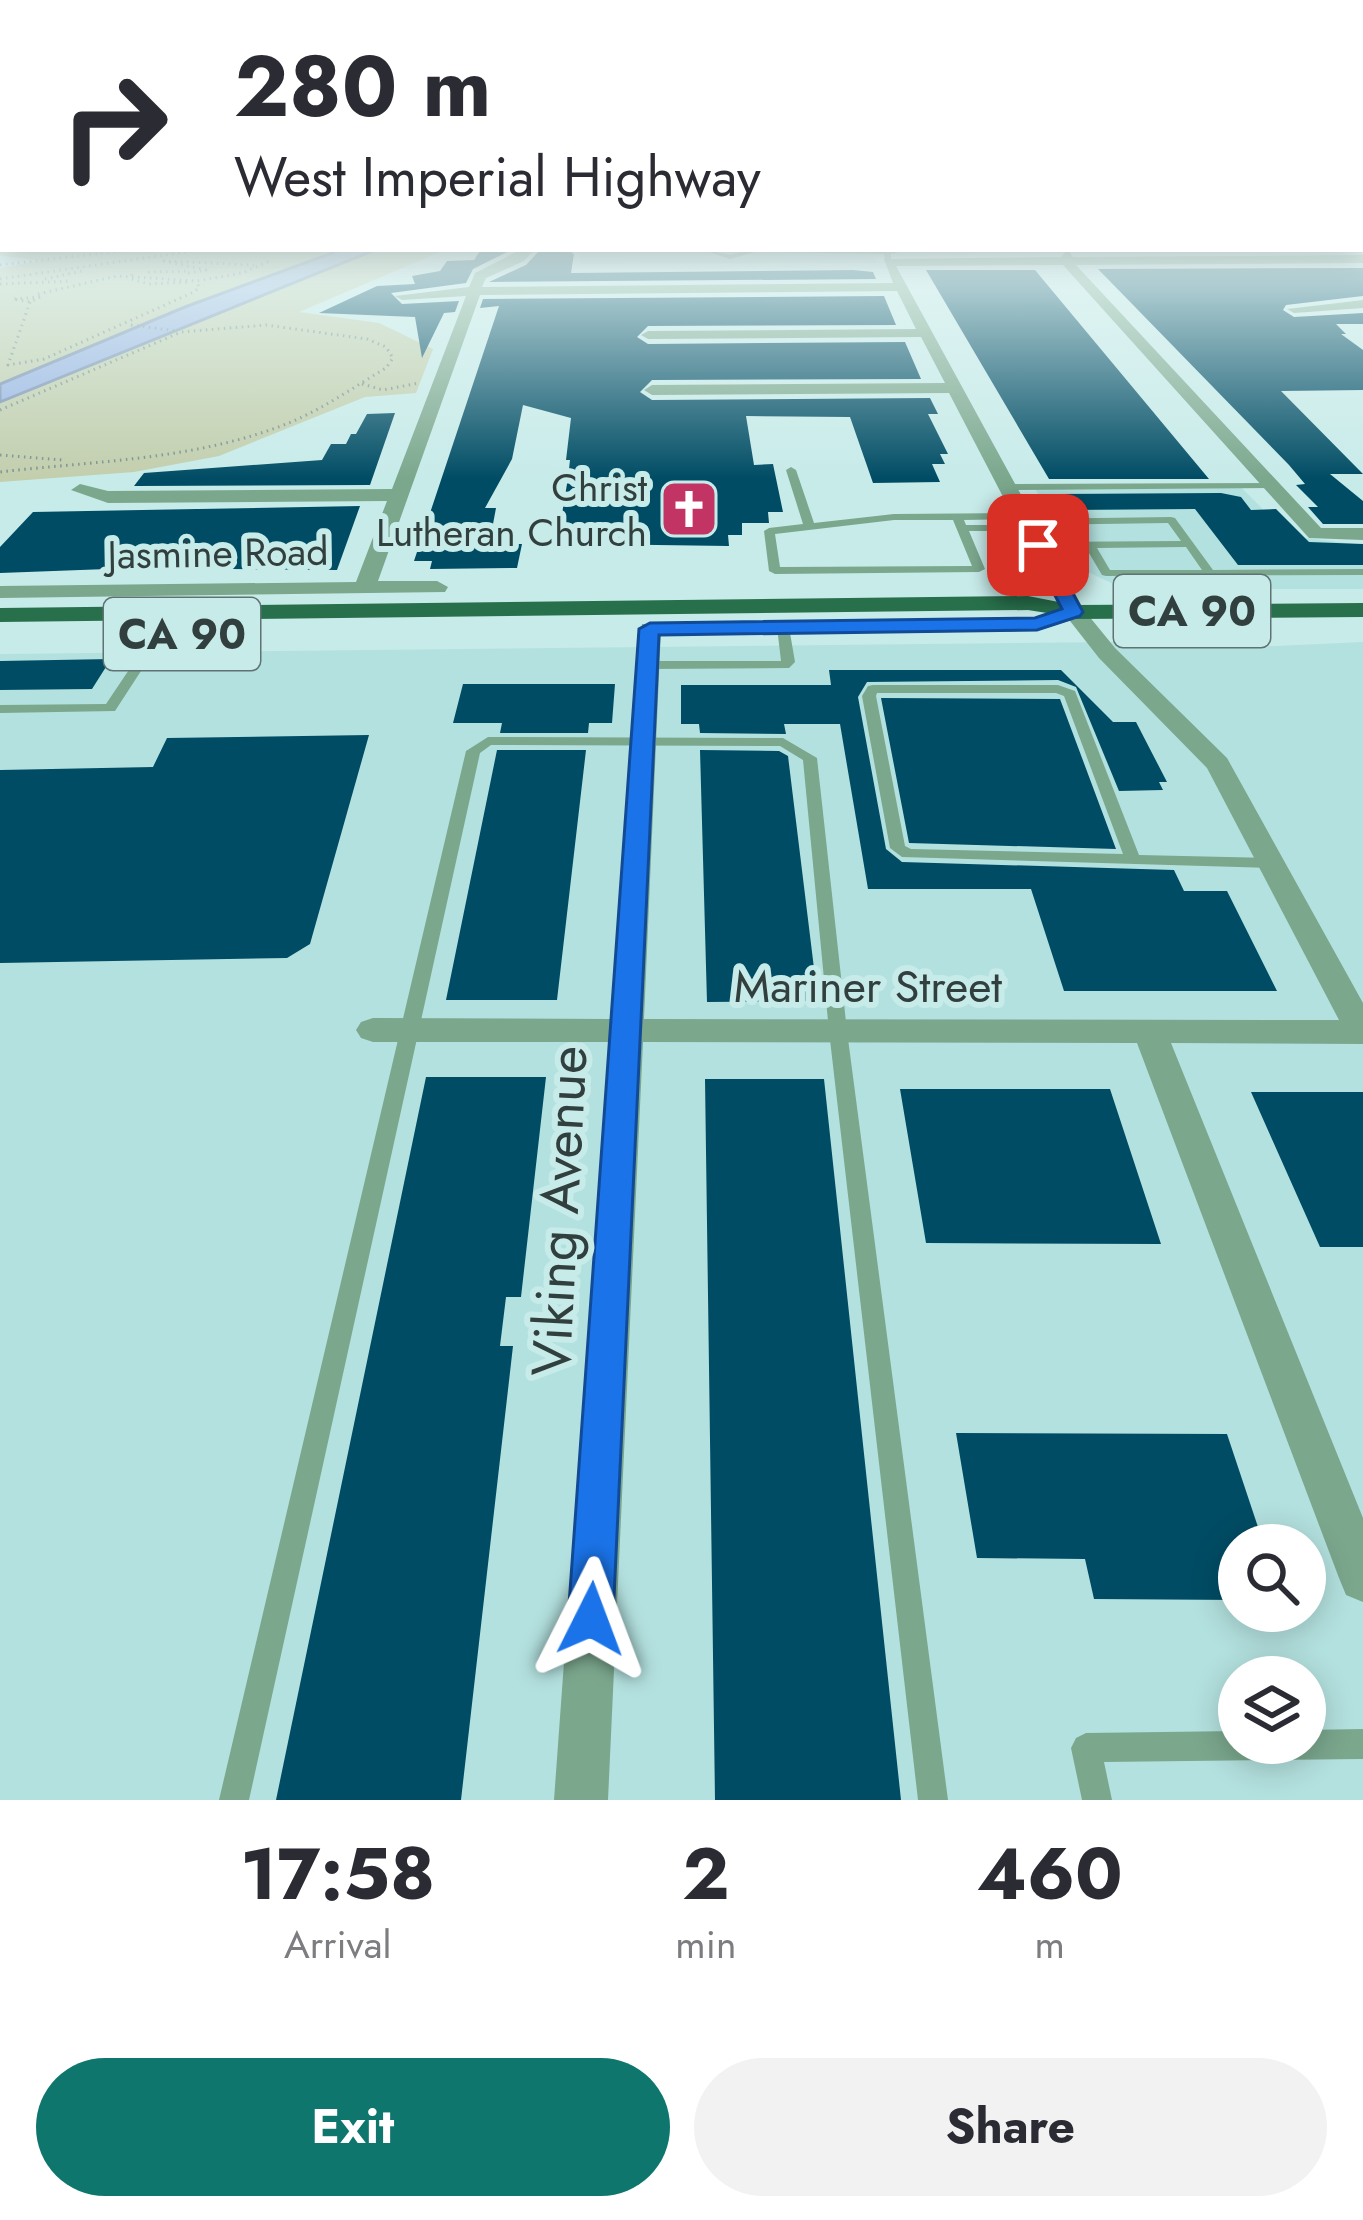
<!DOCTYPE html>
<style>
:root{--surface:#fff;--page:#f2f2f3;--text:#2b2b33;--muted:#7c7c81;--accent:#0f766e}
body{margin:0;font-family:Jost,sans-serif;background:var(--page);color:var(--text);height:100vh;display:flex;flex-direction:column;font-size:45px;white-space:nowrap}
*{box-sizing:border-box;margin:0}
p{font-size:39px;color:var(--muted)}
.icon{flex:none;width:66px;height:66px;fill:none;stroke:currentColor;stroke-width:2;stroke-linecap:round;stroke-linejoin:round}
.map{position:relative;height:1800px;overflow:hidden}
.details{display:flex;flex-direction:column;background:var(--surface);flex:1}
.details>*{flex:none}
.guide{position:absolute;left:0px;top:0px;width:1365px;height:252px;box-shadow:0 6px 30px #0003;background:#fff;color:var(--text);overflow:hidden}
.tools{position:absolute;left:1218px;top:1524px;display:grid;gap:24px}
.tools a{display:grid;place-items:center;width:108px;height:108px;border-radius:50%;background:var(--surface);box-shadow:0 6px 30px #0003;font-size:60px}
.pin{position:absolute;display:grid;place-items:center;width:102px;height:102px;color:#fff;margin:-51px;border-radius:24px;box-shadow:0 6px 18px #0006}
.me{position:absolute;width:132px;margin:-66px;rotate:3deg;stroke-linejoin:round;filter:drop-shadow(0 0 9px #0008)}
.turn{display:flex;align-items:center;gap:42px;height:252px;padding:0 36px;font-size:54px}
.turn .icon{width:156px;height:156px;stroke-width:2.5}
.turn b{display:block;font-size:84px;line-height:102px}
.eta{display:flex;justify-content:space-evenly;align-items:center;height:204px;text-align:center}
.eta b{font-size:72px;font-weight:700;line-height:84px}
.button{display:flex;gap:24px;margin-top:auto;padding:24px 36px}
.button a{flex:1;height:138px;border-radius:72px;background:var(--accent);color:#fff;font-size:48px;font-weight:700;line-height:138px;text-align:center}
.button a+a{background:var(--page);color:var(--text)}
.map>svg:first-child{display:block}
.built{fill:#b3e1df;fill-rule:evenodd}
.green{fill:#c2ceac}
.water{fill:#98b3e3;stroke:#7990b2;stroke-width:3}
.building{fill:#004c64}
.lines{fill:none;stroke-linecap:round;stroke-linejoin:round}
.path{stroke:#799290;stroke-width:3;stroke-dasharray:1.5 4.5;stroke-linecap:butt}
.service{fill:#7ba78d;fill-rule:evenodd}
.minor{fill:#7ba78d;fill-rule:evenodd}
.primary{fill:#28704c;fill-rule:evenodd}
.route{fill:#1a73e8;stroke:#114b97;stroke-width:3}
.labels{text-anchor:middle;dominant-baseline:central;stroke-width:12;stroke-linejoin:round;paint-order:stroke}
.far-poi-label{font-size:39px;fill:#31403f;stroke:#c7ebe9;text-anchor:end}
.far-street-label{font-size:39px;fill:#31403f;stroke:#c7ebe9}
.shield{fill:#c7ebe9;stroke:#5e7372;stroke-width:3}
.shield-label{font-size:42px;font-weight:bold;fill:#31403f}
.street-label{font-size:45px;fill:#31403f;stroke:#c7ebe9}
.near-street-label{font-size:54px;fill:#31403f;stroke:#c7ebe9}
</style>
<div class="map">
<svg width="1363" height="1800" viewBox="0 0 1363 1800">
<rect width="100%" height="100%" fill="#c7ebe9"/>
<path class="built" d="M581,249H977L965,255L873,257L877,263L580,264Z
M1237,483L1289,536L1363,545V589H1124L1088,572L1032,484Z
M1208,641L1252,647L1363,642V1800H0V654ZM1239,1545H1305V1611H1239ZM1239,1677H1305V1743H1239Z"/>
<path class="green" d="M0,227L3,249H447L299,312L379,323L433,349L416,393L365,397L219,456L134,472L0,482V268L40,261L0,255Z"/>
<path class="water" d="M343,249H377L0,402V384L185,307Z"/>
<path class="building" d="M1078,249H1363V250L1082,252Z
M568,250L574,254L571,273L853,270L873,272L876,279L489,282L526,265L539,251Z
M480,251H509L473,269L466,283L391,293L402,304L459,301L455,312L444,313L422,358L415,317L319,313L377,286L415,284L412,276L440,271L447,261L474,260Z
M1363,268V296L1286,305L1283,310L1294,317L1363,313V324H1336L1346,334H1341L1363,350V390L1281,391L1363,474H1330L1363,501V524H1323L1308,507H1318L1296,485L1305,484L1289,465L1098,269Z
M926,270H1035L1209,479H1049Z
M884,296L896,325L648,326L637,337L648,344L905,342L921,379L652,380L640,392L652,400L930,398L938,414H928L948,454H940L945,464H932L940,482L873,483L850,417L746,416L754,465L773,464L783,512H768L769,523H742V535H728L729,546L585,544L586,538H558L568,478L570,460H566L571,418L523,405L512,459L485,508H496L493,524H500L495,544H522L517,568L430,569L432,561H414L499,306L480,308L483,299Z
M395,413L370,485L134,486L144,473L322,460L331,444H346L351,434H356L367,414Z
M1221,493L1241,497L1251,510L1276,509L1309,542L1363,544V565H1238L1195,509L1067,510L1058,494Z
M360,506L337,570L134,568L0,573V547L33,512Z
M111,659L92,689L0,690V661Z
M829,670H1061L1113,722H1136L1167,782H1159L1163,790L1119,791L1076,687L1058,680L867,682L858,697L886,849L902,862L1174,870L1184,891H1227L1277,991H1064L1031,889H868L840,724H784L786,734L700,733L699,724H681V685H831Z
M463,684H615L612,723H589L588,733H500L502,723H453Z
M881,698L1060,699L1116,849L909,843Z
M369,735L310,944L287,958L0,963V770L153,767L167,738Z
M497,750H586L557,1000H446Z
M700,750L779,751L788,756L818,1001L707,1002Z
M426,1077H546L521,1297H506L500,1346H513L461,1800H276Z
M705,1079H824L901,1800H715Z
M900,1089H1110L1161,1244L926,1243Z
M1251,1092H1363V1247H1320Z
M956,1433L1227,1434L1264,1545H1239V1600L1094,1599L1085,1559L977,1558Z"/>
<g class="lines">
<path class="path" d="M0,265L139,249
M148,272L188,271
M188,273L206,270L164,261L254,265
M132,274L131,279L149,284L190,282
M0,279L206,249
M45,279L82,271
M0,284L72,281
M38,294L117,276L197,281
M40,297L30,302L13,299Z
M30,302L8,365L44,359L194,292L199,288L197,281L242,273L270,261
M131,325L177,331
M362,384L383,390L419,383
M0,410L181,332L266,325L367,339L386,347L393,358L386,368C352,388 319,412 281,426C191,460 94,461 0,472
M0,455L62,460"/>
<path class="service" d="M701,249L730,255L752,249H912L891,254V262L888,264L885,262L884,254L755,252L730,259Z
M791,467L796,470L814,523L894,514L1022,513L1027,516L1022,519L964,520L966,525H1023L1020,522L1025,519L1171,517L1175,518L1213,570L1363,569V575L1106,576L1102,575L1086,548H1038L1032,545L1038,542L1181,541L1168,523L1031,525L1034,528L1029,531H969L985,569L979,572L775,574L769,571L764,531L769,528L803,524L786,470ZM894,520H953L972,566L780,567L775,534ZM1186,547L1202,570H1110L1097,548Z
M1272,483L1276,484V488L1007,490L1002,487L1007,484Z
M783,623L789,627L795,662L789,668L647,669L641,665L647,661H781L777,627Z
M159,630L165,634L115,711L0,713V705L106,704L155,631Z
M873,685H1058L1075,691L1139,855L1273,858L1281,863L1273,868L902,857L890,848L862,696L868,686ZM877,693H1056L1064,696L1123,854L911,849L905,846L876,696Z
M488,737L783,738L817,758L847,1031L948,1800H918L829,1031L803,760L780,746L491,745L480,753L249,1800H219L466,751Z
M1363,1729V1759L1104,1762L1112,1800H1082L1071,1748L1076,1738L1086,1733L1239,1731V1743H1305V1730Z"/>
<path class="minor" d="M522,249H535L524,261L486,278L482,287L893,283L884,259L1061,257L1068,249L1073,257L1363,255V263L1076,265L1321,528H1363V540L1309,538L1063,265L896,266L1084,610L1115,648L1227,758L1363,1003V1044L1171,1043L1363,1518V1602L1346,1595L1339,1578L1137,1043L643,1042L608,1800H554L609,1042H373L361,1038L356,1030L361,1022L373,1018L610,1019L642,624H658L661,629L644,1019L1339,1020L1207,768L1099,658L1063,612L949,393L652,395L644,390L652,385L945,383L921,337L648,339L641,335L648,331L916,329L897,291L480,295L378,581H437L448,587L445,592L0,598V586L356,582L387,501L108,503L71,490L80,484L108,491L392,489L466,296L402,300L395,296L469,287L475,273Z
M1363,300V308L1294,313L1287,309Z"/>
<path class="primary" d="M1028,596L1074,605L1363,603V617L1074,619L1037,631L702,635L694,633V623L1035,617L1047,613L1028,610L0,622V608Z"/>
</g>
<linearGradient id="sky" x2="0" y2="1"><stop stop-color="#88b4e6"/><stop offset="0.47" stop-color="#e6f6f5"/><stop offset="1" stop-color="#e6f6f5" stop-opacity="0"/></linearGradient>
<rect width="1363" height="479" fill="url(#sky)"/>
<path class="route" d="M1031,541L1047,545L1083,612L1080,616L1037,630L659,635L613,1619L607,1635L591,1641L575,1635L568,1619L639,629L650,623L1035,618L1062,609L1029,545Z"/>
<defs>
<symbol id="church-square" viewBox="-11 -11 22 22"><rect x="-9" y="-9" width="18" height="18" rx="4" fill="#c13463" stroke="#c7ebe9"/><path d="M-1.2-6h2.4v3.5h3.3v2.4h-3.3V6h-2.4V-.1h-3.3v-2.4h3.3Z" fill="#fff"/></symbol>
</defs>
<g fill-rule="evenodd">
<use href="#church-square" x="656" y="476" width="66" height="66"/>
</g>
<g class="labels">
<g class="far-poi-label">
<text x="647" y="487">Christ<tspan x="647" dy="45">Lutheran Church</tspan></text>
</g>
<g class="far-street-label">
<text transform="translate(218 553) rotate(-1)">Jasmine Road</text>
</g>
<g class="shield">
<rect x="1114" y="575" width="156" height="72" rx="9"/>
<rect x="104" y="598" width="156" height="72" rx="9"/>
</g>
<g class="shield-label">
<text x="1192" y="611">CA 90</text>
<text x="182" y="634">CA 90</text>
</g>
<g class="street-label">
<text x="868" y="986">Mariner Street</text>
</g>
<g class="near-street-label">
<text transform="translate(559 1211) rotate(-87)">Viking Avenue</text>
</g>
</g>
</svg>
<div class="tools">
<a><svg class="icon" aria-label="search" viewBox="0 0 24 24"><circle cx="10" cy="10" r="6"/><path d="M15 15l6 6"/></svg></a>
<a><svg class="icon" aria-label="layers" viewBox="0 0 24 24"><path d="M12 4l9 5-9 5-9-5zM3 14l9 5 9-5"/></svg></a>
</div>
<div class="pin" style="left:1038px;top:545px;background:#d93025"><svg class="icon" aria-label="arrive" viewBox="0 0 24 24"><path d="M6 21V4h12l-3 4 3 4H6"/></svg></div>
<svg class="me" style="left:591px;top:1619px" viewBox="-20 -20 40 40"><path d="M0-17L14 15 0 8-14 15z" fill="#1a73e8" stroke="#fff" stroke-width="4"/></svg>
<div class="guide">
<div class="turn"><svg class="icon" aria-label="right" viewBox="0 0 24 24"><path d="M7 20v-9h11M14 6l5 5-5 5"/></svg><div><b>280 m</b>West Imperial Highway</div></div>
</div>
</div>
<section class="details">
<div class="eta">
<div><b>17:58</b><p>Arrival</p></div>
<div><b>2</b><p>min</p></div>
<div><b>460</b><p>m</p></div>
</div>
<div class="button"><a>Exit</a><a>Share</a></div>
</section>
